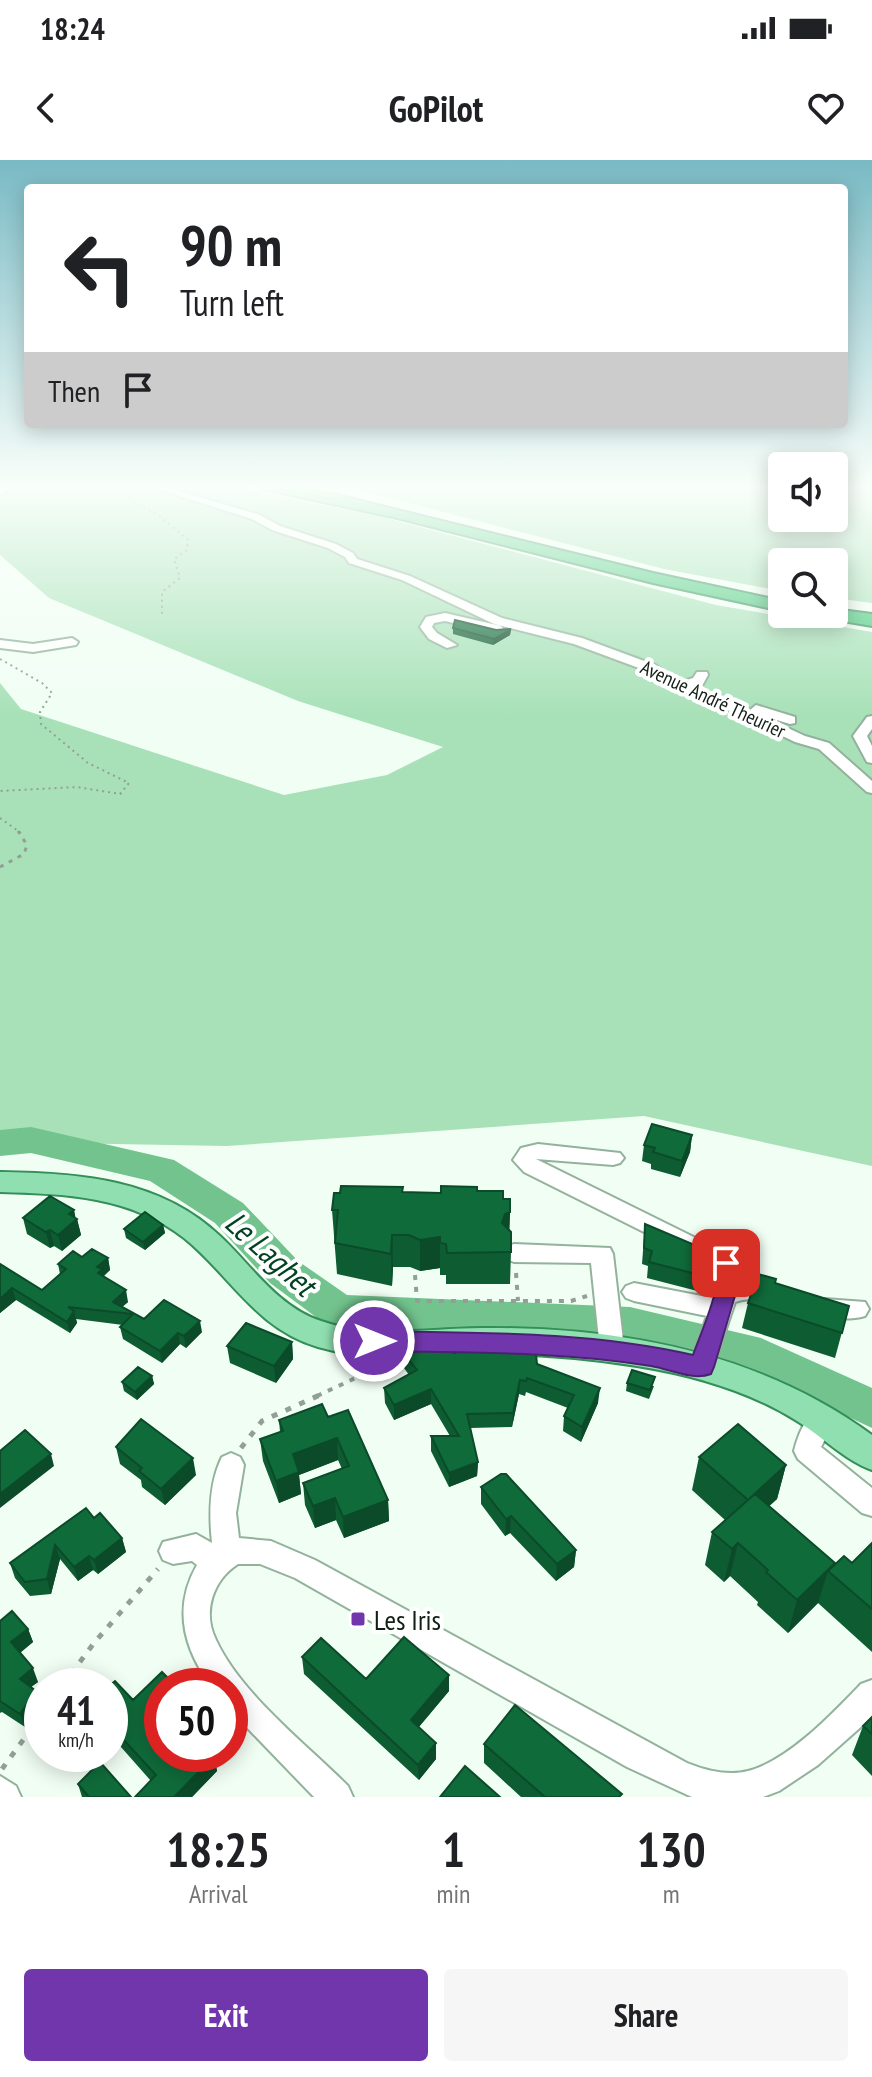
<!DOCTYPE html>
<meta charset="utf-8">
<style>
:root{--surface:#fff;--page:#f6f6f6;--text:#202124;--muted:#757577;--accent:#7236ac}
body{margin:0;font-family:"PT Sans Narrow",sans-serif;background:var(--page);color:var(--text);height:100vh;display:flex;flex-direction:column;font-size:30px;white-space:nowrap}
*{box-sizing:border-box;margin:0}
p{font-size:26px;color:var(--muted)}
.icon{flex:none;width:44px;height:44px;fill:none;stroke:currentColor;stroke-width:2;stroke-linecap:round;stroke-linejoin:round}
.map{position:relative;height:1637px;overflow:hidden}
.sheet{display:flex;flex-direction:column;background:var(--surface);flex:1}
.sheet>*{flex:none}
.top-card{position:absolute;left:24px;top:24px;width:824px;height:244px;border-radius:8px;box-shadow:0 4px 20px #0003;background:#fff;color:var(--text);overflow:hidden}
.tools{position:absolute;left:768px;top:292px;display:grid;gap:16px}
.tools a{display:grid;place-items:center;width:80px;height:80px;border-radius:8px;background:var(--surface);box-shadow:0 4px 20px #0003;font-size:40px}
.speed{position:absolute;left:24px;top:1508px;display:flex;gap:16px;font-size:40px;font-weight:700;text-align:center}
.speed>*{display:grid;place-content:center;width:104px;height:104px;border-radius:50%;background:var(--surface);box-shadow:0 4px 20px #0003;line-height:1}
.speed small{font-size:20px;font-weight:400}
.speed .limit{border:12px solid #d22;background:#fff;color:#111}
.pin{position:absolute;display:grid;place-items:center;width:68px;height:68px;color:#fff;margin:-34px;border-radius:16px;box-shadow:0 4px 12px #0006}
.me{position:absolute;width:88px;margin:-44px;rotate:90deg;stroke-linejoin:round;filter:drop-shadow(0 0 6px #0008)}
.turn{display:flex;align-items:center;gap:28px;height:168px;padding:0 24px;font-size:36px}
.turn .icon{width:104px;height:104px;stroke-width:2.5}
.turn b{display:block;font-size:56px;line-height:68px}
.then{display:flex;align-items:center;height:76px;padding:0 24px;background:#0003;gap:16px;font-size:30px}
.eta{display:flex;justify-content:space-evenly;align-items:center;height:136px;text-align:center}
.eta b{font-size:48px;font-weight:700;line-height:56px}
.button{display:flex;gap:16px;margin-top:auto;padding:16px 24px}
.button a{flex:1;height:92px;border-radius:8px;background:var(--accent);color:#fff;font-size:32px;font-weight:700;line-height:92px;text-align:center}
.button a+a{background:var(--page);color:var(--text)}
.status{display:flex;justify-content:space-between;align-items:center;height:56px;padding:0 40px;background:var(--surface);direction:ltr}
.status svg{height:22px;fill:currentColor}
header{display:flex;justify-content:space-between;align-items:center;height:104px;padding:0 24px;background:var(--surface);font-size:36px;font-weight:700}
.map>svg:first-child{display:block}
.green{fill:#a8e1b8}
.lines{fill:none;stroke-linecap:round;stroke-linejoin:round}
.river{fill:#72c38d;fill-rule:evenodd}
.minor-casing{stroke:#92b29b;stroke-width:4}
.major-casing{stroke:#338e58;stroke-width:4}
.highway-casing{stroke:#338e58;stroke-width:4}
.path-far3{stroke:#929f95;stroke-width:2;stroke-dasharray:2 4;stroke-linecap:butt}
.path-far2{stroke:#929f95;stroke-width:3;stroke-dasharray:4 6;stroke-linecap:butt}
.path-far1{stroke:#929f95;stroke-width:4;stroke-dasharray:5 7;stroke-linecap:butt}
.path{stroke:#929f95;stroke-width:5;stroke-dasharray:6 9;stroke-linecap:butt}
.minor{fill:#fff;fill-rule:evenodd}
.major{fill:#8fdfb0;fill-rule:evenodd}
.highway{fill:#45c97b;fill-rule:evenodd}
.wall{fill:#0e5c32}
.shaded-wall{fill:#0b4b29}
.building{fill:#106b3a;stroke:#0b4b29;stroke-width:2}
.route{fill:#7236ac;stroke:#4a2370;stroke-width:2}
.poi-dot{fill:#7236ac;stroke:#fff;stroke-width:3}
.labels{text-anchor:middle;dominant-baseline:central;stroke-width:8;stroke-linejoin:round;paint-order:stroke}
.far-street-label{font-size:20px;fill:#121f16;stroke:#fff}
.near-poi-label{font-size:28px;fill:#121f16;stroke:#fff;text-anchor:start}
.near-water-label{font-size:32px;font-style:italic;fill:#004321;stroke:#fff}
</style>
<div class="status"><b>18:24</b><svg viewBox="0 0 49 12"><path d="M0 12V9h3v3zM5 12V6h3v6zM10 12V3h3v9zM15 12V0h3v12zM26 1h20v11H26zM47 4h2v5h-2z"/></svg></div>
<header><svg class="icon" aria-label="back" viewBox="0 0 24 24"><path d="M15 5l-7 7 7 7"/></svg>GoPilot<svg class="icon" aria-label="heart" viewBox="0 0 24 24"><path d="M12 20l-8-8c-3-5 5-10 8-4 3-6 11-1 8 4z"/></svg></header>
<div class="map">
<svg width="872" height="1637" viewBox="0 0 872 1637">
<rect width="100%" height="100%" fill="#f1fef4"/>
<path class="green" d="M0,326H227L378,356L716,445L872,472V1006L644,956L227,986L0,982V523L21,549L284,635L387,615L443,587L298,541L49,438L0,395Z
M343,326H782V358H834V326H872V443L834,438V402H782V431L664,409Z"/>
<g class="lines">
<path class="river" d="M31,967L174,1000L243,1043L298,1101L347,1135L630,1147L761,1178L872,1228V1268L751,1211L630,1181L339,1168L324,1163L270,1123L215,1063L150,1021L31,993L0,996V970Z"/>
<defs>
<path id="minor" d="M0,326H5V332L0,335Z
M148,326H162L260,355L280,366L336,384L353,393L357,399L410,416L502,458L582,478L655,505L681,522L693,518L697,512H707L708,515L703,524L689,527L750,550L756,545L795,557V563L790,564L760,555L805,576L829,583L872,621V633L867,632L819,589L795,582L722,547L680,533L647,511L574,484L494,464L402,420L349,403L345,397L328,388L272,370L252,359Z
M445,453L501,466L503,469L497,473L445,461L434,463L432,467L437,473L457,485L447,488L429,479L420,467L426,457Z
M72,478L78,482L76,485L33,492L0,488V480L33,484Z
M872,556V569L867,576L872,586V603L867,602L853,576L867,557Z
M538,984L620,993L624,998L620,1003L613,1005L536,999L734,1097L739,1112V1122L752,1118L782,1129L786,1136L782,1143C764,1149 760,1133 735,1142L711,1214L702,1217L693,1214L690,1207L707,1156L634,1141L626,1138L622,1132L626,1126L634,1123L712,1138L716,1108L524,1012L513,1000L521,988Z
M514,1084L610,1088L613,1094L624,1189L621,1196L612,1199L603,1196L600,1189L591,1103L514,1102L506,1099L503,1093L506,1087Z
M825,1139L865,1142L869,1149L865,1156C851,1160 831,1159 817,1155L813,1148L817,1141Z
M823,1247L832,1250L836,1258L821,1287L872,1328V1356L862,1353L798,1299L794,1291C798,1275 806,1253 823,1247Z
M231,1293L240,1297L244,1305L236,1353L239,1378L271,1381L315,1400L687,1603C707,1611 728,1616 748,1611C788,1601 833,1553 861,1524L872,1520V1557L818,1605L779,1631L763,1637H692L627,1607L295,1418L260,1404H238C213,1420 202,1452 216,1480C241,1534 306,1584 348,1626L353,1637H314L230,1550V1526H211C183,1488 173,1447 197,1405L192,1401L173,1404L163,1400L159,1391L163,1382L196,1374L212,1383C209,1354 209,1323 222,1297Z
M0,1616L16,1626L21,1637H0Z"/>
<path id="major" d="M0,1012C79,1013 160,1019 220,1076C252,1106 278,1147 321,1161C371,1179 431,1168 483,1168C621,1167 759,1192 872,1275V1310C844,1300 822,1276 797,1261C749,1231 693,1215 637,1206C588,1198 537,1194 487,1194C430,1194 373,1203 318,1187C256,1169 231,1116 184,1078C130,1036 66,1034 0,1032Z"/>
<path id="highway" d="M261,326H289L333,334L653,413L782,441V451L653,423L397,358L263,329Z
M834,449L872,454V466L831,459L822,454H834Z"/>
</defs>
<use href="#minor" class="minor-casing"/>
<use href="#major" class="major-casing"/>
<use href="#highway" class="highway-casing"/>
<path class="path-far3" d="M107,326L161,357L188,380L187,390L174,399L180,418L162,432V455
M834,329L872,337
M0,499L42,523L52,533L40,552L41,564L88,603L129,623L120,634L77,627L0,631
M0,658L21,673"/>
<path class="path-far2" d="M0,707L24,694L27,685L18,671"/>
<path class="path-far1" d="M516,1113L518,1141
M415,1115L417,1141H571L587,1136
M317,1236L362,1215L370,1206"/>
<path class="path" d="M241,1288L262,1261L322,1234
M62,1526L94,1483L158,1409
M2,1609L42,1554"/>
<use href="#minor" class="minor"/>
<use href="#major" class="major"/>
<use href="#highway" class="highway"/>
</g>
<path class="wall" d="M453,468L496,470L511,469L510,475L493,485L453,474Z
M692,975L690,992L680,1017L651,1009V1004L642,1001L644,985Z
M477,1031L503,1039L510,1052L509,1071L511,1092L510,1124H446V1115H440V1108L420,1111L410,1107H393L392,1126L337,1114L332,1050L403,1032L441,1033Z
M74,1050L75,1058L77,1059L81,1075L62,1091L54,1086L50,1088L27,1074L23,1058Z
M645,1064L712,1118L709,1134L647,1118L648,1106L642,1104Z
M163,1065L165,1073L145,1090L126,1078L124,1069Z
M82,1097L108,1098L110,1110L104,1116L128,1142L122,1147L144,1159L202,1172L186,1188L180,1184L162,1203L123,1179L120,1167L123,1165L76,1159L77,1163L70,1173L16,1140L0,1153V1104L42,1130L60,1114L58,1104Z
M775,1123L849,1146L835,1198L742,1168L748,1143Z
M292,1182L293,1199L276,1223L230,1203L227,1186Z
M403,1193H454L537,1204L598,1243L581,1282L563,1271L564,1256L568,1248L526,1232L525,1236L519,1234L512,1267L470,1268L478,1302L477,1316L449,1327L431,1291V1276H450L431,1244L394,1260L385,1243L384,1228L409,1215L404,1208Z
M152,1216L154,1224L137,1240L124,1231L122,1222Z
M627,1223L654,1226L649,1239L626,1231Z
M328,1257L388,1340L389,1361L344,1378L336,1360L315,1368L305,1345L303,1323L342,1309L338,1300L299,1315L301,1334L279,1343L263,1301L260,1279L280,1272L279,1260Z
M116,1287L196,1315L165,1345L142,1327L141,1320L120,1304Z
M699,1297L786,1305L777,1339L769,1346L835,1403H852L872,1383V1492L818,1443L788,1473L757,1445L758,1442L730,1416L724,1422L705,1405L712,1372L725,1360L692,1330Z
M481,1327L576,1390L574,1407L556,1421L510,1373L505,1376L481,1344Z
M94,1358L122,1378L126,1392L98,1414L93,1410L78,1421L60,1399L51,1434L30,1436L15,1418L10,1403Z
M0,1461L28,1469L33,1482L20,1493L38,1522L31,1527L41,1544L25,1567L2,1552L0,1553Z
M302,1497L366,1519L449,1515V1531L419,1567L436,1599L419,1620L304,1514Z
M110,1526L162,1594L214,1596L217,1611L192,1637H135L151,1621L113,1578L110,1581Z
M872,1557V1616L852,1595L863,1566Z
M484,1584L621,1637H521L484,1603Z
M78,1624L131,1637H82Z"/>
<path class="shaded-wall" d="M511,469L510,475L493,485L494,479Z
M692,975L690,992L680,1017L682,1001Z
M74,1050L76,1060L77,1059L81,1075L62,1091L58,1075L69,1054Z
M510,1052L509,1083L503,1086L500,1094L502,1063L505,1054Z
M163,1065L165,1073L145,1090L143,1082Z
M50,1070L54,1086L50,1088L46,1072Z
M392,1075L393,1107L392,1126L391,1094Z
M440,1077V1108L420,1111V1080Z
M108,1098L110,1110L104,1115L105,1121L101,1124L97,1107Z
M12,1128L16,1140L0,1153V1139Z
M126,1130L128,1142L115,1153L113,1142Z
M74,1151L77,1163L70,1173L67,1162Z
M200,1161L202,1172L186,1188L184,1176Z
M178,1173L180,1184L162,1203L160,1191Z
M292,1182L293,1199L276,1223L274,1206Z
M152,1216L154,1224L137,1240L135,1232Z
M520,1220L519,1234L512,1267L513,1253Z
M600,1228L598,1243L581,1282L582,1267Z
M431,1229V1244L394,1260V1245Z
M337,1278L338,1300L299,1315L301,1334L279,1343L276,1321L293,1294Z
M51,1294L54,1306L0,1348V1334Z
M193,1298L196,1315L165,1345L161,1329Z
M478,1302L477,1316L449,1327V1313Z
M786,1305L777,1339L741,1372L749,1339Z
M335,1338L336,1360L315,1368L313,1346Z
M388,1340L389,1361L344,1378L343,1357Z
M511,1356L510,1373L505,1376L506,1359Z
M122,1378L126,1392L98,1414L94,1400Z
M738,1383L730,1416L724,1422L732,1389Z
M55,1385L60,1399L51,1434L47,1419Z
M576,1390L574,1407L556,1421L557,1404Z
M89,1396L93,1410L78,1421L74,1407Z
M828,1411L818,1443L788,1473L797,1440Z
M28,1469L33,1482L16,1496L11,1482Z
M33,1508L38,1522L24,1532L20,1519Z
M449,1515V1531L411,1576V1560Z
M36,1531L41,1544L25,1567L20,1554Z
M436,1583V1599L419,1620L418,1605Z
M87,1594H97L90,1601Z
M214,1596L217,1611L192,1637H174Z"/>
<path class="building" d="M455,460L496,470L511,469L494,479L453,468Z
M652,964L692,975L682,1001L653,992L655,988L644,985Z
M341,1026L403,1027L402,1032L441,1033V1026L477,1027V1031H503V1039H510V1052L505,1054L502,1063L511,1072V1092L447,1093L446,1084L440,1083V1077L420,1080L409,1075H392L391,1094L335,1083L338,1050H332L334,1033H340Z
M50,1036L74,1050L69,1054L77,1059L58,1075L50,1070L46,1072L23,1058Z
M145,1052L163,1065L143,1082L124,1069Z
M645,1064L716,1094L712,1118L649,1102L652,1091L644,1088Z
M92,1089L108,1098L97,1107L102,1109L98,1113L126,1130L113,1142L144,1159L164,1140L200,1161L184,1176L178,1173L160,1191L120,1167L133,1154L68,1147L74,1151L67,1162L12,1128L0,1139V1104L42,1130L66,1109L58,1104L73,1091L82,1097Z
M758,1114L776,1119L775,1123L849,1146L842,1173L748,1143Z
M246,1163L292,1182L274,1206L227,1186Z
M494,1182L535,1184L537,1204L600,1228L582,1267L564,1256L574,1235L527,1218L526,1221L520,1220L513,1253L467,1254L478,1302L449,1313L431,1276H459L431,1229L394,1245L384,1228L417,1210L403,1193L448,1184L454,1193Z
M138,1207L152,1216L135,1232L122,1222Z
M632,1210L655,1217L650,1230L627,1223Z
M322,1244L328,1257L348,1250L388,1340L343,1357L335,1338L313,1346L303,1323L349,1306L337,1278L293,1294L299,1312L276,1321L260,1279L283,1271L279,1260Z
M141,1259L193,1298L161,1329L139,1311L142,1308L116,1287Z
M738,1264L786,1305L749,1339L755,1334L835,1403L797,1440L766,1412L768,1410L738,1383L732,1389L712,1372L748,1340L699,1297Z
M25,1270L51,1294L0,1334V1291Z
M501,1314H506L576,1390L557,1404L511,1356L506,1359L481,1327Z
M86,1348L94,1358L100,1353L122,1378L94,1400L89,1396L74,1407L55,1385L47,1419L25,1422L10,1403Z
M872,1383V1449L828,1411L844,1396L852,1403Z
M12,1451L28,1469L11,1482L33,1508L20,1519L36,1531L20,1554L0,1541V1461Z
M404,1477L449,1515L411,1560L436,1583L418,1605L302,1497L321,1478L366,1519Z
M162,1512L176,1526H162V1594H212L214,1596L174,1637H135L156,1615L110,1565L109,1526L115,1521L133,1540Z
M515,1545L622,1634L619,1637H543L544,1636L484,1584Z
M872,1557V1574L863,1566Z
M100,1602L131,1637H89L78,1624Z
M465,1606L500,1637H440Z"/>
<linearGradient id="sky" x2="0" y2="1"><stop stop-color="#79bac4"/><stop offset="0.59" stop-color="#f9fffa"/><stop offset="1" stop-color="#f9fffa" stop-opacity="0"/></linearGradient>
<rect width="872" height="555" fill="url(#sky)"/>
<path class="route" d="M726,1094L735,1096L742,1112L714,1207L711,1214C692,1221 670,1209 651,1206C559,1191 466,1193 374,1191L365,1188L362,1181L365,1174L374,1171C481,1173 588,1171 693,1195C701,1172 724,1124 715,1103L718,1096Z"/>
<rect class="poi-dot" x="350" y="1451" width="16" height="16" rx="4"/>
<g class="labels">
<g class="far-street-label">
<text transform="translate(713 539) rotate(25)">Avenue André Theurier</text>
</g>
<g class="near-poi-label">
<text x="374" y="1459">Les Iris</text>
</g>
<g class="near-water-label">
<text transform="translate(271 1093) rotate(42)">Le Laghet</text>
</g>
</g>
</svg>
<div class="tools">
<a><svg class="icon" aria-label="sound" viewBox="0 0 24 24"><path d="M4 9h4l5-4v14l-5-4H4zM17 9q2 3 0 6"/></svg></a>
<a><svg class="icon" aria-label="search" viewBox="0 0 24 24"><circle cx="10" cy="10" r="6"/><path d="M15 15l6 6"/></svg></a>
</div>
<div class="speed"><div>41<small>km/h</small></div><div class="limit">50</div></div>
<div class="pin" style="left:726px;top:1103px;background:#d93025"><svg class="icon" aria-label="arrive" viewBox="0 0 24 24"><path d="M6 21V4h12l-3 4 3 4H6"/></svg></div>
<svg class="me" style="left:374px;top:1181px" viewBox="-20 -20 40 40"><circle r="17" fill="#7236ac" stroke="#fff" stroke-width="3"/><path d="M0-11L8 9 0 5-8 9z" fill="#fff"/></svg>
<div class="top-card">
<div class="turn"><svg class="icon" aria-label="left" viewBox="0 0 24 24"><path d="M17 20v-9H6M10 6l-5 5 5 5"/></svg><div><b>90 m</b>Turn left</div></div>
<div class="then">Then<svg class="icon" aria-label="arrive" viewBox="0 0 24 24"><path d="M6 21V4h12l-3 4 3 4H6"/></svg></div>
</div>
</div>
<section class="sheet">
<div class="eta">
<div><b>18:25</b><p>Arrival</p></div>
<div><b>1</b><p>min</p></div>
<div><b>130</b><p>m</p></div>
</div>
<div class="button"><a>Exit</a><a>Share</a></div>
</section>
